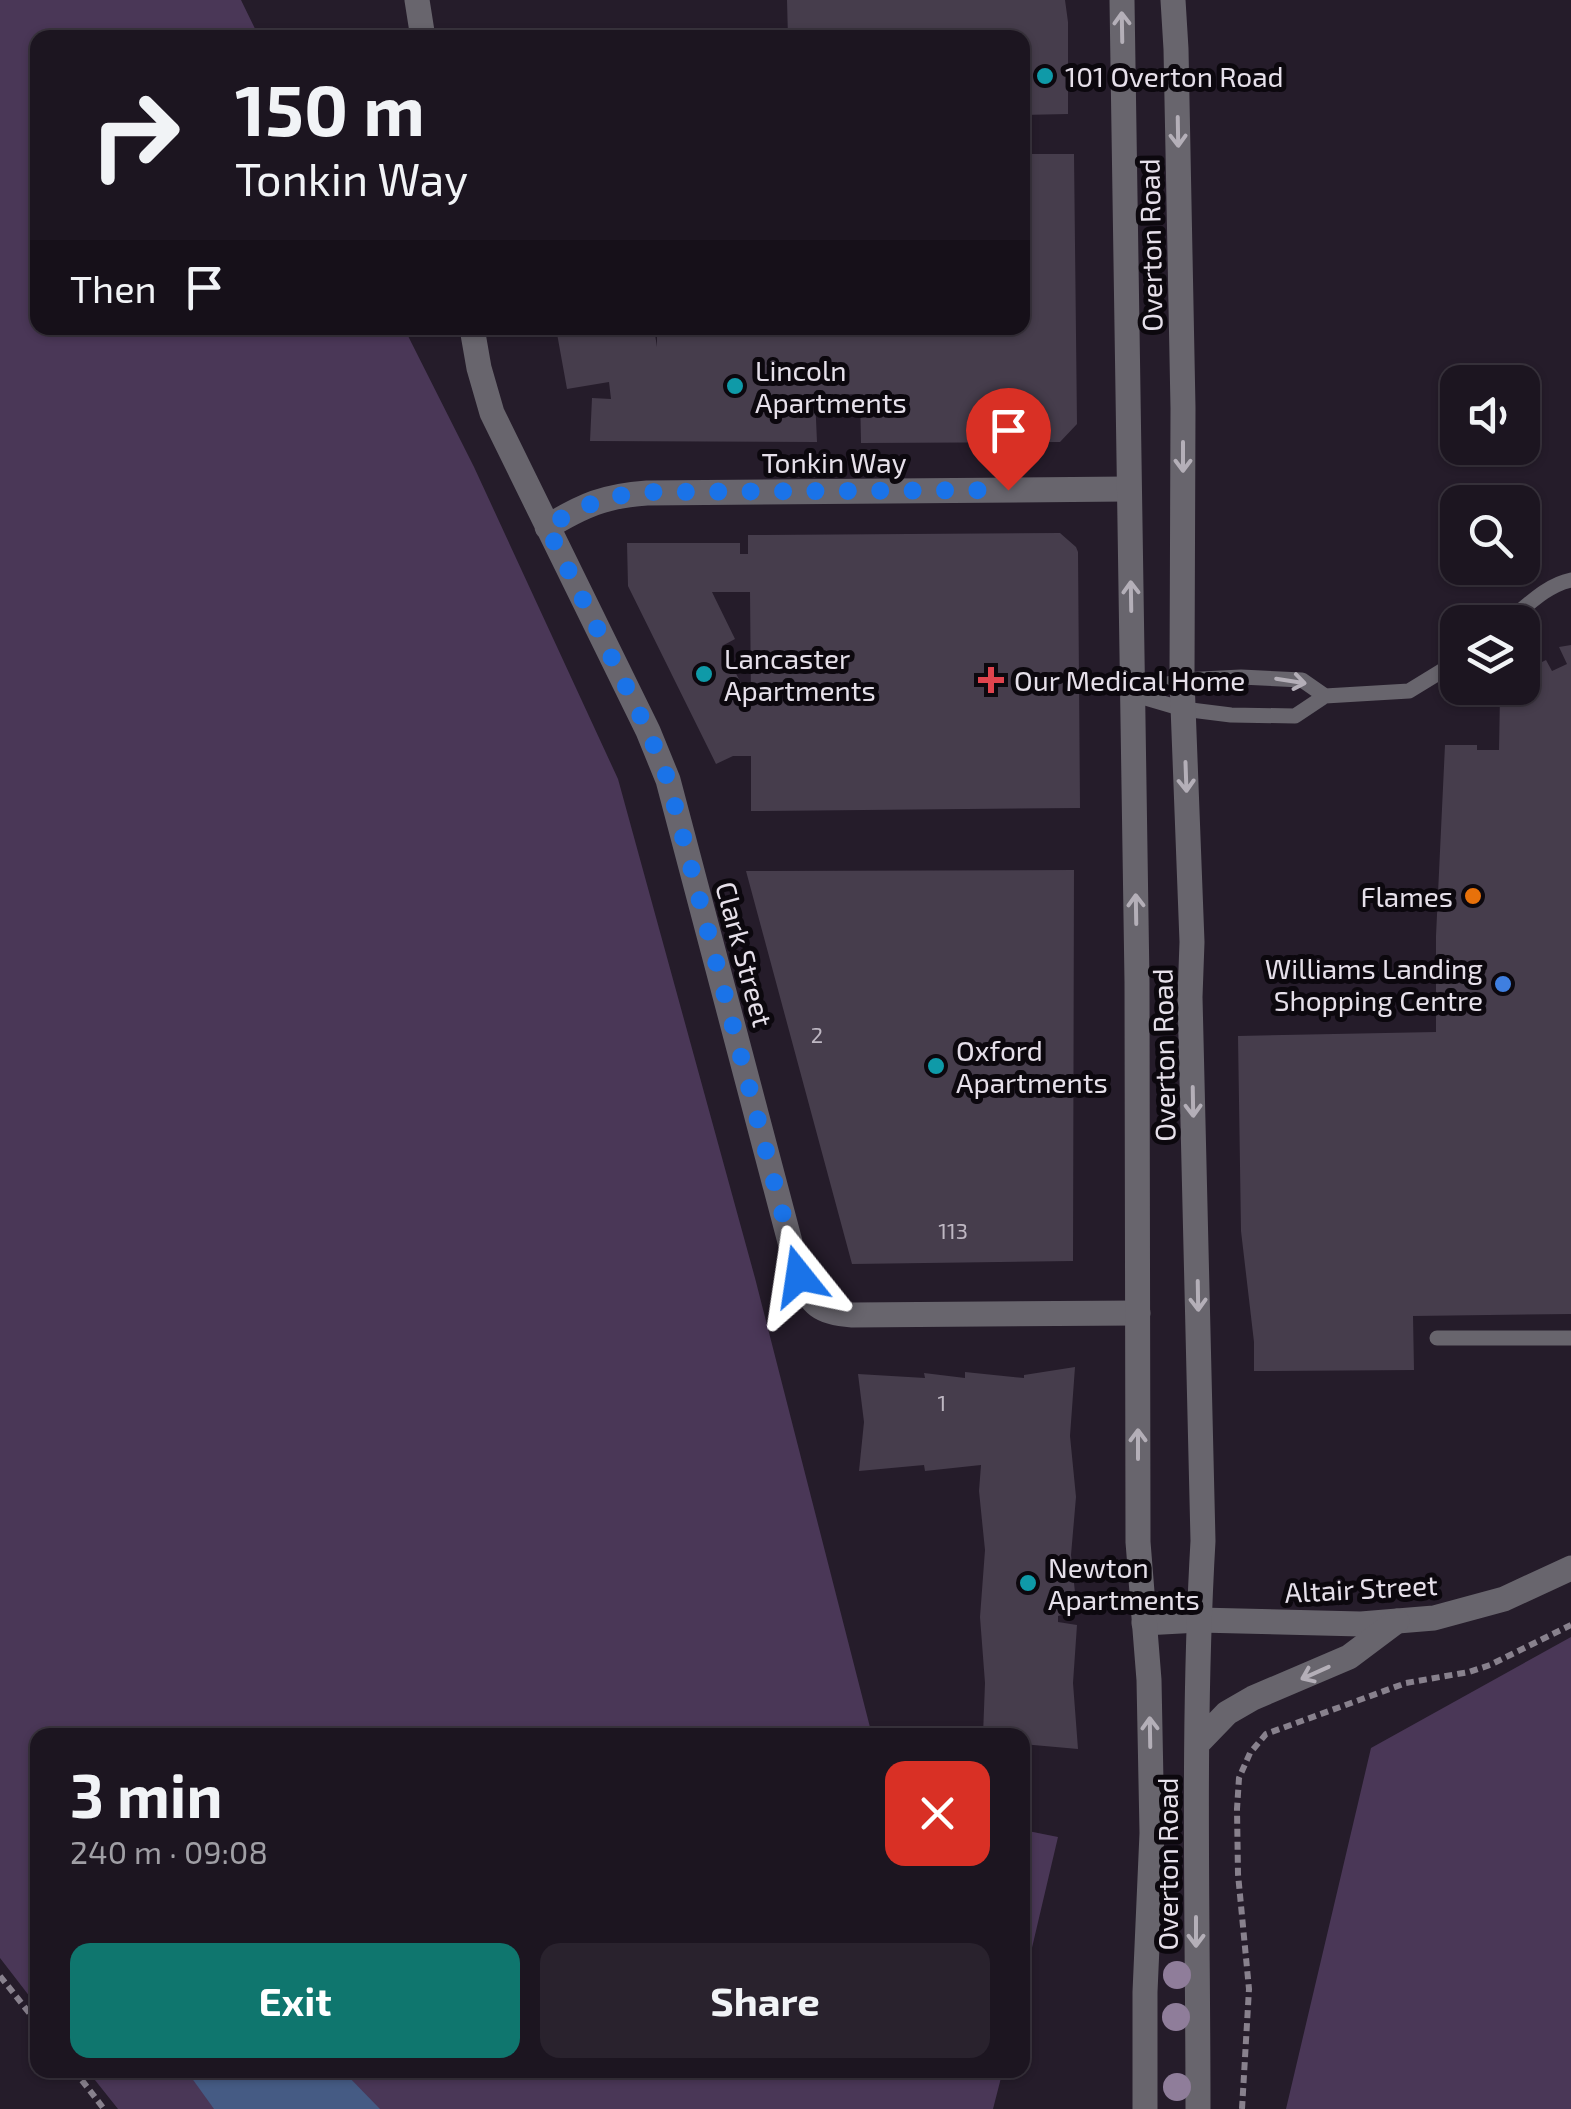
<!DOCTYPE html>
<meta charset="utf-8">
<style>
:root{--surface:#1c1520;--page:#29222d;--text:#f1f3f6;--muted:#a09fa5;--line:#3a343e;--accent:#0f766e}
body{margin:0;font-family:"Exo 2",sans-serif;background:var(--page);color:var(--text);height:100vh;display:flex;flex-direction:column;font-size:38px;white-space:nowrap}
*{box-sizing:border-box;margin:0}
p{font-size:32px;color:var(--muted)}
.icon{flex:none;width:55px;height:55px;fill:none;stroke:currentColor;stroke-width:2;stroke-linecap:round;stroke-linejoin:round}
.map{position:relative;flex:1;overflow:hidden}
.details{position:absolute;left:30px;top:1728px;width:1000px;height:350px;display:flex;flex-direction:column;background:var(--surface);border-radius:20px;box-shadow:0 2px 8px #0004,0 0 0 2px var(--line)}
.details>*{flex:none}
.banner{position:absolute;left:30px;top:30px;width:1000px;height:305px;border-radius:20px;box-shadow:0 2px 8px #0004,0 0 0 2px var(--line);background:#1c1520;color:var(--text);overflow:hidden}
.tools{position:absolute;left:1440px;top:365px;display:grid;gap:20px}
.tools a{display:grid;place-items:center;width:100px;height:100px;border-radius:20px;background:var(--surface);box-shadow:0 2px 8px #0004,0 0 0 2px var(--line);font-size:50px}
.pin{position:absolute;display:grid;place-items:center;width:85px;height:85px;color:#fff;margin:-102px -42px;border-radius:50% 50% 50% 0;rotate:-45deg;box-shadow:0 0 10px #0007}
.pin .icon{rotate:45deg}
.me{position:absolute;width:110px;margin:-55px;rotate:345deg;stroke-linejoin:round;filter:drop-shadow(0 0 8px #0008)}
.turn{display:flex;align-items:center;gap:35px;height:210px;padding:0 40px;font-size:45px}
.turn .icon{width:130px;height:130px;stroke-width:2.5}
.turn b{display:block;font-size:70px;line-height:85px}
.then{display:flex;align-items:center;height:95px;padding:0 40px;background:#0003;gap:20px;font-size:38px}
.round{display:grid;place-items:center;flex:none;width:105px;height:105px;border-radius:20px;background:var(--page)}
.summary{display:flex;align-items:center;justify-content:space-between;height:170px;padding:0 40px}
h1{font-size:60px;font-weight:700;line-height:75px}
.cta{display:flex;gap:20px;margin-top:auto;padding:20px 40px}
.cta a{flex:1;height:115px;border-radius:20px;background:var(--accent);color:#fff;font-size:40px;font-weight:700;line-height:115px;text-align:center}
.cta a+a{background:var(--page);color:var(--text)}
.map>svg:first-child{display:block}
.green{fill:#4a3757}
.water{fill:#455b84}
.building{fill:#463d4c;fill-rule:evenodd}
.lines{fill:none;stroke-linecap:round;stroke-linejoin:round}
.path{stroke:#88818d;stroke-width:6;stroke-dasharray:8 5;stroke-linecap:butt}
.service{stroke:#68656d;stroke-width:15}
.minor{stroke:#68656d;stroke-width:25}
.tertiary{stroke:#68656d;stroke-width:25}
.tree{fill:#8f7d9a}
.oneway{stroke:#b4afb8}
.route{stroke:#1a73e8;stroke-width:18;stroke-dasharray:0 32.4}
.culture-dot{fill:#0f9aa8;stroke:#0c080e;stroke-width:4}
.health-dot{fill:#e0444e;stroke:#0c080e;stroke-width:4}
.food-dot{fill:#e8710a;stroke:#0c080e;stroke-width:4}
.shop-dot{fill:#3f7fe0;stroke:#0c080e;stroke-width:4}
.labels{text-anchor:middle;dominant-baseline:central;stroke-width:10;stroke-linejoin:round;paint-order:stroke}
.number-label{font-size:22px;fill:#beb7c2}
.poi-label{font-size:28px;fill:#e6e0ea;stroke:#0c080e;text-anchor:start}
.street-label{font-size:28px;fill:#e6e0ea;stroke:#0c080e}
</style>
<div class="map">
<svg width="1571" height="2109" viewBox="0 0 1571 2109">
<rect width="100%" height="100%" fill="#251c2a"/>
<path class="green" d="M0,0H241L259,37L38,38V328H404L474,467L618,779L755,1278L872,1735H38L37,2006L0,1958Z
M1571,1637V2109H1286L1371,1748Z
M1023,1830L1058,1837L1023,1986L1022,1830Z
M87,2070H1003L993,2109H118Z"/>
<path class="water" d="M186,2070H342L380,2109H214Z"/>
<path class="building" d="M787,0H1065L1068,22V114L1022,115V38H788Z
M1022,154H1074L1077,424L1060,442L861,443L860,394L815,396L817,442L590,441L592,398L611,399L609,382L567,389L556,328H654L657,347V328H1022Z
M1060,533L1076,547L1078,552L1080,808L751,811V756H733L716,764L628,586L627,543H740V554H748V535ZM712,592H750L751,703L722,646L735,639Z
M1571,645V1314L1413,1316L1414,1370L1254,1371V1342L1241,1231L1238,1036L1436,1032V936L1445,745H1477V750H1499L1500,695L1496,688H1522V672L1546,660L1552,671L1567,664L1559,647Z
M1074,870L1073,1261L852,1264L746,871Z
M1075,1367L1070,1436L1076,1497L1071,1555L1077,1611L1058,1616V1622L1077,1625L1073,1683L1078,1749L1022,1744V1735H983L985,1683L980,1617L985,1550L979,1491L981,1465L925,1471L924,1465L859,1471L864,1422L858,1374L925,1378L924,1373L965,1378V1372L1024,1378V1375Z"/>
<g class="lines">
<path class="path" d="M0,1976L38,2024
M74,2070L104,2109
M1242,2109L1249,1989L1238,1874L1237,1809L1239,1778L1250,1753L1266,1734L1406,1683L1469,1672L1490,1665L1571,1625"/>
<path class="service" d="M1507,622C1526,607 1546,585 1571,580
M1132,694L1183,709L1231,715L1295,716L1325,696L1409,691L1458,661
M1132,694L1182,680L1241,677L1302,680L1325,696
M1437,1338H1571"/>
<path class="minor" d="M417,0L423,38
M472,328L479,368L492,413L648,731L668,780L799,1276C811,1305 820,1313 852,1315L1138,1313
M547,527C584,505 604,496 647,493L1128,489
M1144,1623L1199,1620L1361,1624L1434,1618L1504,1599L1571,1568"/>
<path class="tertiary" d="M1122,0L1137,982L1138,1542L1149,1680L1152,1833L1145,1992V2109
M1173,0L1176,49L1183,408L1182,680L1192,942L1190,997L1203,1541C1192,1730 1198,1920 1198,2109
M1198,1743L1227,1713L1253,1698L1349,1657L1397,1621"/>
</g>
<g class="tree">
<circle cx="1177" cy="1975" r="14"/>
<circle cx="1176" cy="2017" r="14"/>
<circle cx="1177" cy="2087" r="14"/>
</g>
<defs><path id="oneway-shaft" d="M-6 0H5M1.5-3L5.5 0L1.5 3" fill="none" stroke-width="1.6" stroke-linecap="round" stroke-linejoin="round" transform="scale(2.5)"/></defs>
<g class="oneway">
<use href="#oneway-shaft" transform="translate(1122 27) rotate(-91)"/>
<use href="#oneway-shaft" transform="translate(1178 132) rotate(89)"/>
<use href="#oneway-shaft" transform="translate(1183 457) rotate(90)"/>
<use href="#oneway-shaft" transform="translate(1131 596) rotate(-91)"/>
<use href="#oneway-shaft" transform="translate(1291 681) rotate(9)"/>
<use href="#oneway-shaft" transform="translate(1186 777) rotate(88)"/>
<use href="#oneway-shaft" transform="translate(1136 909) rotate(-91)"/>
<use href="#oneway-shaft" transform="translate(1193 1102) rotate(89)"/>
<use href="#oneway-shaft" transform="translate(1198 1296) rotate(89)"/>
<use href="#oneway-shaft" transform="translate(1138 1444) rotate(-90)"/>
<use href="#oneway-shaft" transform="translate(1315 1673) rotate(156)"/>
<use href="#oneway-shaft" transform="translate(1150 1732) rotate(-91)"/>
<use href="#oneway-shaft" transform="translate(1196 1932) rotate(90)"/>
</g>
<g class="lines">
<path class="route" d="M799,1276L668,780L648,731L547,527C583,505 604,496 646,492L1008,490"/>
</g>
<g class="culture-dot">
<circle cx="1045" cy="76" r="10"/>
<circle cx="735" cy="386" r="10"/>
<circle cx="704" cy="674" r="10"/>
<circle cx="936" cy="1066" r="10"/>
<circle cx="1028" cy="1583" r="10"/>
</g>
<path class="health-dot" d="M986 665h10v10h10v10h-10v10h-10v-10h-10v-10h10z"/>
<circle class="food-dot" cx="1473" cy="896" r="10"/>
<circle class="shop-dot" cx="1503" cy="984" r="10"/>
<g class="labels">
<g class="number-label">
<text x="817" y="1034">2</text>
<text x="953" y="1230">113</text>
<text x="942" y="1402">1</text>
</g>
<g class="poi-label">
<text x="1065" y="76">101 Overton Road</text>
<text x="755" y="370">Lincoln<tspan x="755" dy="32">Apartments</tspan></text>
<text x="724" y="658">Lancaster<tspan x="724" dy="32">Apartments</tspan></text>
<text x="1014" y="680">Our Medical Home</text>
<text x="1453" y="896" text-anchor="end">Flames</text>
<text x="1483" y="968" text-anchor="end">Williams Landing<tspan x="1483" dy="32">Shopping Centre</tspan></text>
<text x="956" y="1050">Oxford<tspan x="956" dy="32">Apartments</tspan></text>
<text x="1048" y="1567">Newton<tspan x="1048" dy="32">Apartments</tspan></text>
</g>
<g class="street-label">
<text transform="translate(1150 245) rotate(-91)">Overton Road</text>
<text x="834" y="462">Tonkin Way</text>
<text transform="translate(745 954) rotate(75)">Clark Street</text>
<text transform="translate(1163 1055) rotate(-91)">Overton Road</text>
<text transform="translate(1361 1588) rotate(-3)">Altair Street</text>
<text transform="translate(1167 1864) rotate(-90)">Overton Road</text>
</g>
</g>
</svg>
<div class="tools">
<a><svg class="icon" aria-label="sound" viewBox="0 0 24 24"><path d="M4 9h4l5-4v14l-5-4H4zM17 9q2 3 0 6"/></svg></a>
<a><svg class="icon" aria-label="search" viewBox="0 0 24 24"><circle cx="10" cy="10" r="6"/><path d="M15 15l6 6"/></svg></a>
<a><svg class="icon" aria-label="layers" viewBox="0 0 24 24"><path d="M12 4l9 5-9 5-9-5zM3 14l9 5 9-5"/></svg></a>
</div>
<div class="pin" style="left:1008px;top:490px;background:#d93025"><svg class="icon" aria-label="arrive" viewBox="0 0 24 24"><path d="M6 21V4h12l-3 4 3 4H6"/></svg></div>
<svg class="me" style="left:799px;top:1276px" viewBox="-20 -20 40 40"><path d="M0-17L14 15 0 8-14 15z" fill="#1a73e8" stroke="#fff" stroke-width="4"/></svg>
<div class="banner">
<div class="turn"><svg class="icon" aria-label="right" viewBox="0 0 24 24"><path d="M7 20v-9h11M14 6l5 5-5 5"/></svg><div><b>150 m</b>Tonkin Way</div></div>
<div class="then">Then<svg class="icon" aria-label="arrive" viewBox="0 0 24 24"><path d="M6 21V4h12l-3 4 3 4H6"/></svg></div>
</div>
<section class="details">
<div class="summary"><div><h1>3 min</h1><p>240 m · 09:08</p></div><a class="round" style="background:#d93025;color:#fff"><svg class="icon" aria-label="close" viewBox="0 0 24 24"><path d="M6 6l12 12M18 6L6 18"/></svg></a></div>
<div class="cta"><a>Exit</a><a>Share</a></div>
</section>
</div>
